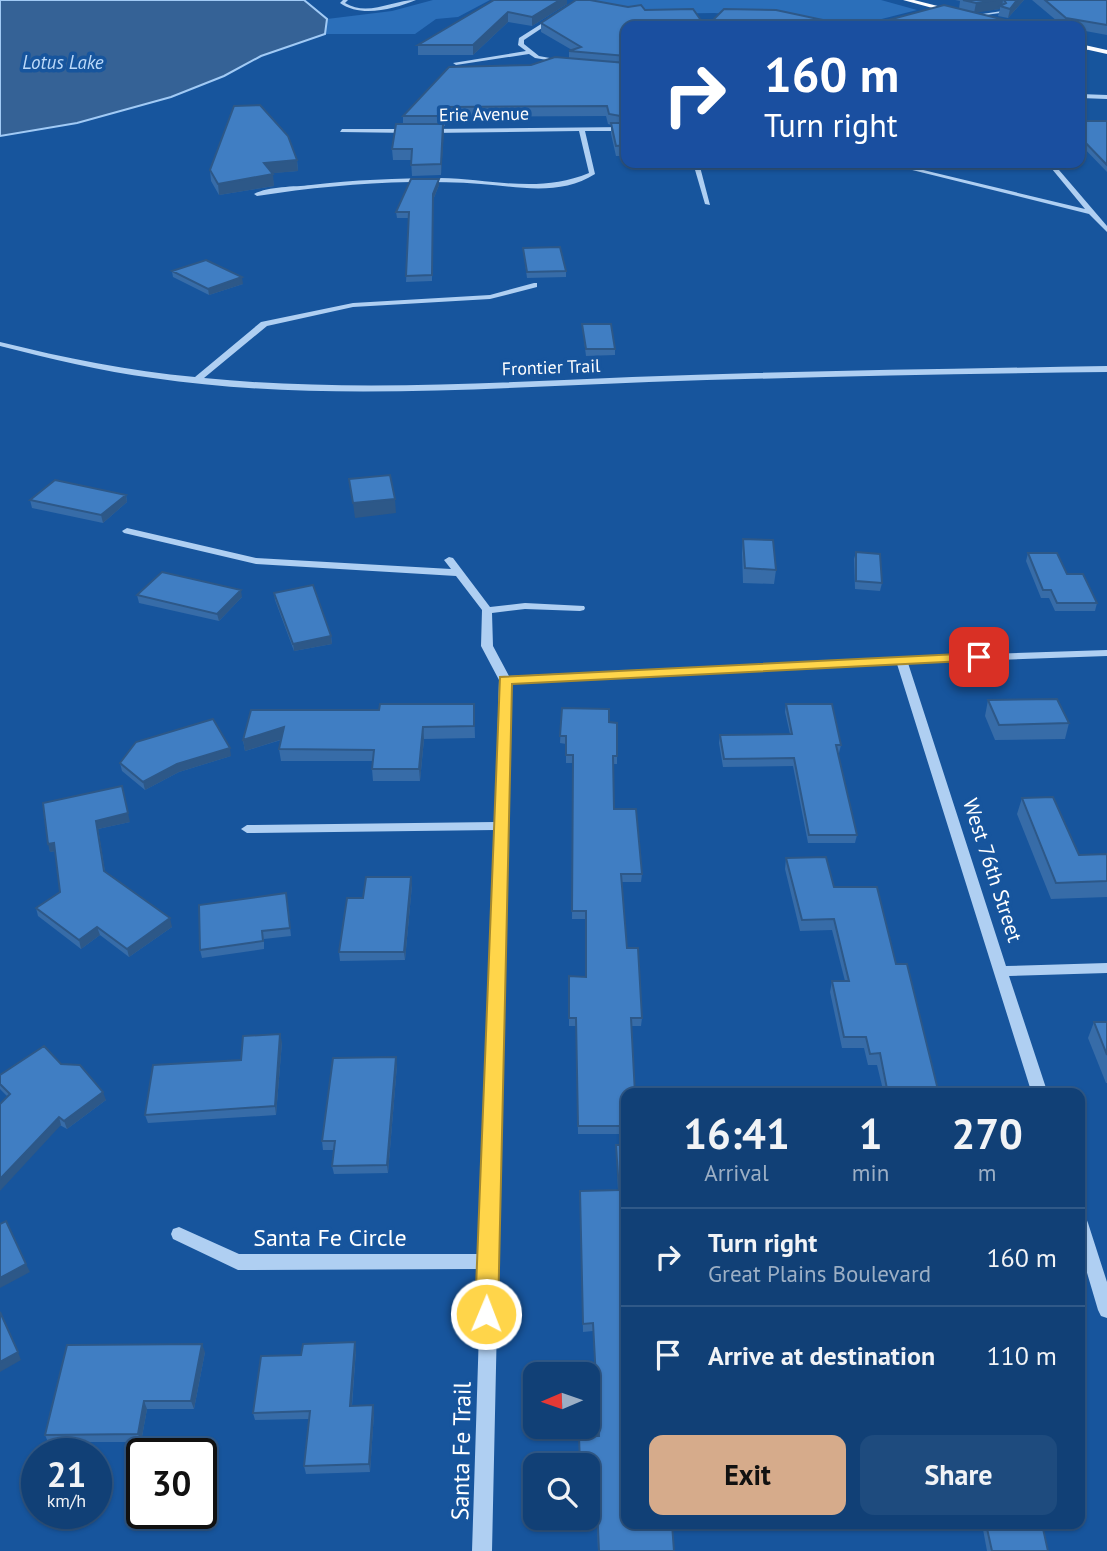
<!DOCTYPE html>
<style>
:root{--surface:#114076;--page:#1e4b7e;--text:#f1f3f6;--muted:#9cafc5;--line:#305988;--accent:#d6ab8b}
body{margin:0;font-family:"PT Sans",sans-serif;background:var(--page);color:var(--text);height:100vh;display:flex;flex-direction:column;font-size:26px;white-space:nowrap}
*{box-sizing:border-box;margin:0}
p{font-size:23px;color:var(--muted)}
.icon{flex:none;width:38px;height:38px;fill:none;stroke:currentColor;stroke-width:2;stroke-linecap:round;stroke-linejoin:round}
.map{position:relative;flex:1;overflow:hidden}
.panel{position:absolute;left:621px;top:1088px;width:464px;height:441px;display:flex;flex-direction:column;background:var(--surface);border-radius:14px;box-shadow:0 2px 5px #0004,0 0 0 2px var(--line)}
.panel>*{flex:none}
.guide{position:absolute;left:621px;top:21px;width:464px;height:147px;border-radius:14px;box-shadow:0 2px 5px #0004,0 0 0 2px var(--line);background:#1a4fa0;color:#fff;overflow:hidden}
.needle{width:46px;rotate:268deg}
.tools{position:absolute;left:523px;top:1362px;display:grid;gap:14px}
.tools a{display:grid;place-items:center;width:77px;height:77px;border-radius:14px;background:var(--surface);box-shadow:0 2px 5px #0004,0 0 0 2px var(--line);font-size:35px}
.speed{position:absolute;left:21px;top:1438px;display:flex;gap:14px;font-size:35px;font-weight:700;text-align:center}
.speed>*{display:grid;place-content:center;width:91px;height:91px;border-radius:50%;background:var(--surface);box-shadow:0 2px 5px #0004,0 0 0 2px var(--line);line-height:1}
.speed small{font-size:18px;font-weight:400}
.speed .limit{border:4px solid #111;border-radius:10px;background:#fff;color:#111}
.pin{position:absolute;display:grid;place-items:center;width:60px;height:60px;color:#fff;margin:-30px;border-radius:14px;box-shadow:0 4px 10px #0006}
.me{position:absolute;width:77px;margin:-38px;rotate:1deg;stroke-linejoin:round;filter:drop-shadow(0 0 5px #0008)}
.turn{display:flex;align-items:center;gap:24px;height:147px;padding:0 28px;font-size:32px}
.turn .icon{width:91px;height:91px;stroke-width:2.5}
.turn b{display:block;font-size:49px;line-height:60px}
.eta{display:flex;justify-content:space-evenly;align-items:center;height:119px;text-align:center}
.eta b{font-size:42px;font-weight:700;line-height:49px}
.cta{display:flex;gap:14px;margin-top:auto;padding:14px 28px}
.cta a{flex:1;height:80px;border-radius:14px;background:var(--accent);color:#111;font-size:28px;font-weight:700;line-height:80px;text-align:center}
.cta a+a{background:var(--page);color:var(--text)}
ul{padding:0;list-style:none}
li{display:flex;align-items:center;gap:21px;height:98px;padding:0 28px;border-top:2px solid var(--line)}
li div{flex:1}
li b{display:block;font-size:26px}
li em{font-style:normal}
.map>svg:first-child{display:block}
.green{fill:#2b6fba}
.water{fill:#356296;stroke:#a1caf5;stroke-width:2}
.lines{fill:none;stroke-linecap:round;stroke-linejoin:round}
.minor{fill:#afcff2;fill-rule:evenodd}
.major{fill:#fafcff;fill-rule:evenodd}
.wall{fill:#376ca8}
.shaded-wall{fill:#2d5888}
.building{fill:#407ec3;stroke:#2d5888;stroke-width:2}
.route{fill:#ffd54a;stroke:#a68a30;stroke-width:2}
.labels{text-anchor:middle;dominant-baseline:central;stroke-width:7;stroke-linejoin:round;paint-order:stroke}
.far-street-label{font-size:18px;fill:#fff;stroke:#17559d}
.far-water-label{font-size:19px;font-style:italic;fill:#bbd9f9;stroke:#17559d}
.street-label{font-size:21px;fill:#fff;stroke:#17559d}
.near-street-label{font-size:24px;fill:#fff;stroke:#17559d}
</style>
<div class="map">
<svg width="1107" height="1551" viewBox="0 0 1107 1551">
<rect width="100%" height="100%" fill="#17559d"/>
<path class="green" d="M433,0H490L458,17L436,19L415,34H325L327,19L392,11Z
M594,0H881L917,10L862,24L714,13L647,14L584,6Z"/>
<path class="water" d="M0,0H304L327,19L325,34L261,56L224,76L171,97L77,123L0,136Z"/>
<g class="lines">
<path class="minor" d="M343,0H348L345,3C368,17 392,0 416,0C394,9 361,18 340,3Z
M579,0H584L524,40V44L539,56L566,61V63L535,58L529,54L456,65L453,63L526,51L518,45L519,38Z
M1002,11L1000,13L971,17L969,16Z
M1087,46L1089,49L1080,53V49Z
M1080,94L1107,95V99L1080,98Z
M626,127V131H585L595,174C561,196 519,187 481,184C458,182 434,182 411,182C359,183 308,188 257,196L254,194C269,186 294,187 311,185C354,180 397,178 440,178C493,179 538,194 589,173L579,131L429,133L426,131L429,129Z
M342,129H411L414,131L411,133L340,132Z
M693,163H699L710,205L705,204Z
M884,163H894L1085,209L1047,163H1053L1107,226V232L1089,214Z
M534,283H537V287L490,299L353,307L267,326L204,378C346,392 490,383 632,377C790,371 949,369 1107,366V372C954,374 802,377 649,382C485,388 316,402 153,378C101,371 51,359 0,346V342C65,358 129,371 195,377L261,322L353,303L490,295Z
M127,528L256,558L451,569L444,560L449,557L453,558L490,607L525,603L584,606L585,608L584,610L580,611L525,609L492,613L493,646L509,676L901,657L1107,650V656L908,663L1006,966L1107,963V973L1009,976L1048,1094H1032L897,664L511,683L492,1551H472L481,1269L238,1270L173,1239L171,1234L173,1229L179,1227L239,1254H481L495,830L247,833L241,829L247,825L495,822L499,680L481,646L482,610L456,576L256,564L124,533L122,531Z
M1080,1216L1086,1218L1088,1223L1107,1282V1318L1101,1316L1098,1310L1080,1249Z"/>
<path class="major" d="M903,0H914L993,20L996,18L1031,26H999Z
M1080,44L1107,50V54L1080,48Z"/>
</g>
<path class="wall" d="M494,0L567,4L532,26L508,22L473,55H418V45Z
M955,0H1024L1008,18L998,16L1000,9L975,12L959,9L960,1Z
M1032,0H1107V35L1080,30V26H1063Z
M541,23L626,26V156H616L611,134V125L608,124L606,116L445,117V126H444L441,175L412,176L411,160H393L392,149L403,124V116L531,65L569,58V51L572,50L541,32Z
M1080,121H1107V172L1080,144Z
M297,160L298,171L272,173L274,186L219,195L211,181L210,170Z
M439,185L433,200L432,281L406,282L409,218H397L396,212Z
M523,248L566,271V277L527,278Z
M172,271L243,284L209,295L173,277Z
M582,324L615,349V355L586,356Z
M126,495L127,502L103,523L32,508L30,500Z
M743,539L776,570L774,584L743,583L742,553Z
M856,552L882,583L880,591L855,589L854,559Z
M1028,553L1067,574L1097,603L1095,611H1055L1049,598H1041L1026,561Z
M274,593L331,636L332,644L294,651L275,600Z
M137,595L242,597L219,621L139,603Z
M988,700L1069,723L1065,739L995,740L985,716Z
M474,704L475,738L424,739L420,781H373L372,769L373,761H281L279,749L281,740L245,751L243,740L379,710Z
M786,704L841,745L839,753H838L857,835L855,843H808L793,766L723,767L719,743L720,735L790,734L785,712Z
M562,708L609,722L617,723V764H613L614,809L642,874L641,882H622L627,948L642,1018L641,1026H632L626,1094V1134H578L576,1026H569V976L586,977V919H572L573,763H566V744L560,743Z
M231,756L179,772L145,790L122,771L120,763Z
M1022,798L1079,855L1107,854V897L1051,899L1017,814Z
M43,803L130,822L98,829L105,872L172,927L129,957L100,935L81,949L38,916L36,908L60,892L55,851L50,852Z
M786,858L834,887L896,964L939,1094H884L877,1065H868L864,1048H842L830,992L832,981H845L832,930L800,931L785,869Z
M412,885L405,960L340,961L339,952L363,898Z
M286,893L291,936L264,939V949L202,958L200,950Z
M1094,1022H1107V1083H1106L1088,1038Z
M282,1042L276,1115L148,1123L145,1115L241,1060Z
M61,1064L106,1100L67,1129L7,1096L0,1089V1075Z
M397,1065L388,1173L334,1174L332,1166L334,1150H323L322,1141Z
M616,1145H626V1524L674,1551H598L596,1491H588V1465L598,1436L593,1331L583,1332L580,1191L618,1190Z
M356,1350L352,1406L373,1405L374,1413L370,1472L306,1474L304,1466L309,1419L255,1420L253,1413L301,1355Z
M205,1352L194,1409H147L141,1442H48L45,1435Z
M982,1524H1042L1048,1551H987Z"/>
<path class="shaded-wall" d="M560,0H567V4L532,26V17Z
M996,0H1003L1002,7L1000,6V9L974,13L976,3Z
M1017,0H1024L1008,18L1010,9Z
M508,12V22L473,55V45Z
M443,124L444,134L441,175V164Z
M297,160L298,171L265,174L264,163Z
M273,174L274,186L219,195L218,184Z
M439,179V185L433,200L432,281L433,194Z
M242,277L243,284L209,295L208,289Z
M126,495L127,502L103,523L101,515Z
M395,499L396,513L355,518L353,503Z
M241,590L242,597L219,621L217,614Z
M331,636L332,644L294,651L293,644Z
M284,727L286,738L245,751L243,740Z
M423,727L424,739L420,781L419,769Z
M230,748L231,756L179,772L145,790L143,782L177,764Z
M122,786L130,822L98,829L107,879L96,821Z
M54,843L56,851L50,852L48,844Z
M411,877L412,885L405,960L404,952Z
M170,918L172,927L129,957L127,949Z
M97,927L100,935L81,949L79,940Z
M280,1034L282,1042L276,1115L275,1106Z
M396,1057L397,1065L388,1173L387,1165Z
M103,1092L106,1100L67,1129L64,1121Z
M59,1117L61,1125L0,1191V1179Z
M26,1264L30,1272L0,1288V1278Z
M355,1342L356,1350L351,1414L350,1406Z
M202,1344L205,1352L194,1409L191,1401Z
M18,1352L21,1360L0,1372V1362Z
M144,1401L147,1409L141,1442L138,1434Z
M373,1405L374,1413L370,1472L369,1464Z"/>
<path class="building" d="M494,0H560L532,17L508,12L473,45H418Z
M576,0H590L628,7L641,5L645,10L693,9L705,26H626V56L569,51L581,47L541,23Z
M963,0H996L976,3Z
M1004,0H1017L1010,9L1000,6L1006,3Z
M1045,0H1107V25L1066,18Z
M944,5L1005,20L1013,26H866Z
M724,9L776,10L851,26H707Z
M555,57L626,63V117L609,114L607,106L445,107L444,116H403L449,67L531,65Z
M260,105L288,136L297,160L264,163L273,174L218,184L210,170L234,106Z
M1080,121H1107V165L1080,137Z
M611,123H626V145L616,146Z
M396,124H443L441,164L411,165L412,149H392Z
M411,179H439L433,194L432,275L406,276L409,212H396Z
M560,247L566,271L527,272L523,248Z
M206,260L242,277L208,289L172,271Z
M582,324H611L615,349H586Z
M390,475L395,499L353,503L349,479Z
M55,480L126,495L101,515L30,500Z
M743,539L773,540L776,570L745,568Z
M856,552L880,554L882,583L856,581Z
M1028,553H1057L1067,574H1083L1097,603H1057L1051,590H1043Z
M162,572L241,590L217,614L137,595Z
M313,585L331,636L293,644L274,593Z
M1057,699L1069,723L999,725L988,700Z
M380,704H474V726L423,727L419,769H372L374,750L279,749L284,727L243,740L251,710H379Z
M786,704H832L841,745H836L857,835H809L794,758L724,759L720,735L792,734Z
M562,708L609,709V722L617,723V756H613L614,809H636L642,874H621L627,948H638L642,1018H631L635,1094H626V1126H578L576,1018H569V976L586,977V911H572L573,755H566V736H560Z
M213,719L230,748L177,764L143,782L120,763L136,742Z
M122,786L128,813L96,821L104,871L170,918L127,949L97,927L79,940L36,908L60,892L54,843L48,844L43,803Z
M1053,797L1079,855L1107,854V881L1056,883L1022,798Z
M826,857L834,887H877L896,964H907L939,1094H888L880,1053L870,1054L866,1037H844L832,981H849L834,919L802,920L786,858Z
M366,877H411L404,952H339L347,898H363Z
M286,893L290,928L262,931L263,941L200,950L199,905Z
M1094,1022H1107V1055Z
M280,1034L275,1106L145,1115L153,1065L241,1060L243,1036Z
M44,1046L61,1064L80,1065L103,1092L64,1121L59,1117L0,1179V1104L10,1094L0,1084V1075Z
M396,1057L387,1165L332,1166L335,1141H322L333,1058Z
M616,1145H626V1524H672L674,1551H599L596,1483L588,1484V1465H580L579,1436H599L593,1323L583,1324L580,1191L619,1190Z
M6,1221L26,1264L0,1278V1224Z
M0,1312L18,1352L0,1362Z
M355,1342L350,1406L373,1405L369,1464L304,1466L310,1411L253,1413L261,1356L301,1355L303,1344Z
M202,1344L191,1401H144L138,1434L45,1435L67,1345Z
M986,1524H1042L1048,1551H992Z"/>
<path class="route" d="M979,653L984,654V660L512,684L498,1314L495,1321L486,1324L478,1321L475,1314L500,677Z"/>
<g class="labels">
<g class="far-street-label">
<text transform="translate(484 114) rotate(-1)">Erie Avenue</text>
<text transform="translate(551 367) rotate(-2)">Frontier Trail</text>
</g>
<g class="far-water-label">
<text x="63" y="62">Lotus Lake</text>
</g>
<g class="street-label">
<text transform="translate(993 870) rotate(72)">West 76th Street</text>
</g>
<g class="near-street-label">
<text x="330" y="1237">Santa Fe Circle</text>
<text transform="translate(461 1451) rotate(-89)">Santa Fe Trail</text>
</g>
</g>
</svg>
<div class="tools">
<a><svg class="needle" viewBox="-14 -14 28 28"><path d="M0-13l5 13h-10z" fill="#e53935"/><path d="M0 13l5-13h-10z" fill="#9cafc5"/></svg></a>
<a><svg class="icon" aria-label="search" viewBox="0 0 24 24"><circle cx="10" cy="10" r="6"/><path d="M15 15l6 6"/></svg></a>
</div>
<div class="speed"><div>21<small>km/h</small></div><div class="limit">30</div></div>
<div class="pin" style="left:979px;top:657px;background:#d93025"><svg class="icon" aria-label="arrive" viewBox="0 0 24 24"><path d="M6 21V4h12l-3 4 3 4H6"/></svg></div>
<svg class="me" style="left:486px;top:1314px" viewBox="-20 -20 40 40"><circle r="17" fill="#ffd54a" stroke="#fff" stroke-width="3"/><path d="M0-11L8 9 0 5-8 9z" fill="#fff"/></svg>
<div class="guide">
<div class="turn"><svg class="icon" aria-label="right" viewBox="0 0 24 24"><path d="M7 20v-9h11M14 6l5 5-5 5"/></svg><div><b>160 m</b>Turn right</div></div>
</div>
<section class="panel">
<div class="eta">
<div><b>16:41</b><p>Arrival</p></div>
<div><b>1</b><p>min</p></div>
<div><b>270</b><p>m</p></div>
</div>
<ul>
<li><svg class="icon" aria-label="right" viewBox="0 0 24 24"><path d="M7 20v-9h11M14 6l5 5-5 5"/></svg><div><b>Turn right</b><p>Great Plains Boulevard</p></div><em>160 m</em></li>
<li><svg class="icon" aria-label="arrive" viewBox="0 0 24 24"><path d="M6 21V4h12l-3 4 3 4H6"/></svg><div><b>Arrive at destination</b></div><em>110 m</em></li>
</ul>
<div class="cta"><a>Exit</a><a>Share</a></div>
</section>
</div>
